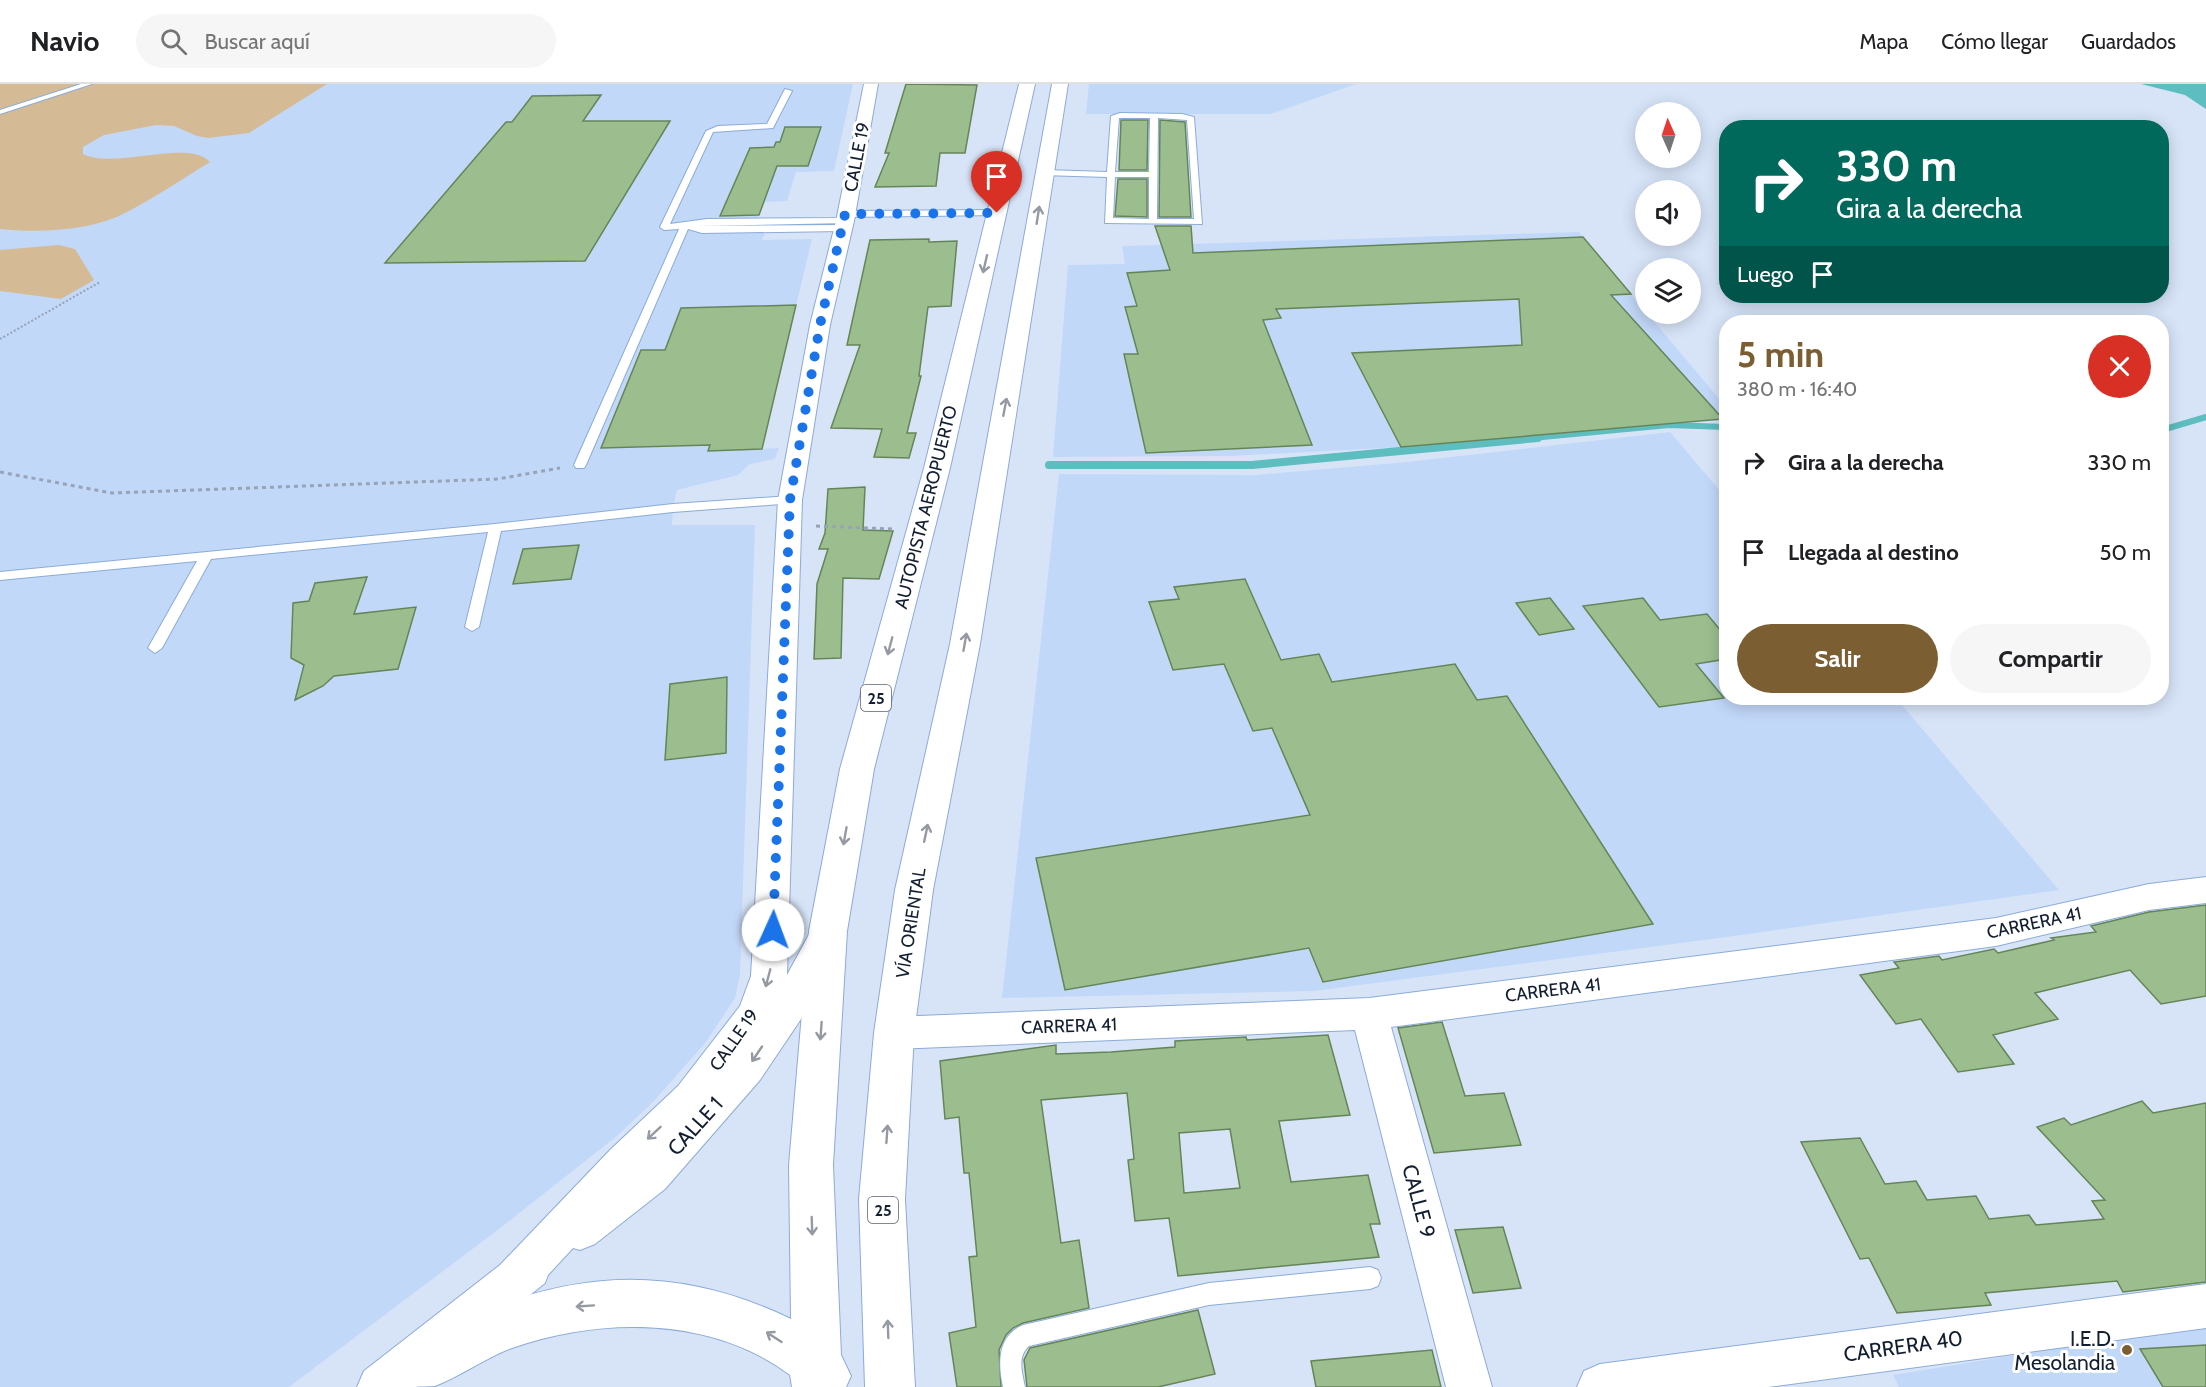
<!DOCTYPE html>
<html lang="es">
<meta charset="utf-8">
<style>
:root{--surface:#fff;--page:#f6f6f6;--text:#202124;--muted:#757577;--line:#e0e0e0;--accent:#7b5f32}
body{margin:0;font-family:Cabin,sans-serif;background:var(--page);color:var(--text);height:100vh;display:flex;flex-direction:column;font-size:22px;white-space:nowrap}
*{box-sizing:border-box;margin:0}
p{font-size:20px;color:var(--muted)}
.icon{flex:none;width:33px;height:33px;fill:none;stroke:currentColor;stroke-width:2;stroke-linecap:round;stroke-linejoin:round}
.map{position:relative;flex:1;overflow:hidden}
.drawer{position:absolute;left:1719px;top:231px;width:450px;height:390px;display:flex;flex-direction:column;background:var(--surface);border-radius:24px;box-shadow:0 3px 15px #0003}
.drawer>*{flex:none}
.hud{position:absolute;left:1719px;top:36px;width:450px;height:183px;border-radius:24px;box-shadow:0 3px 15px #0003;background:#00695c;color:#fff;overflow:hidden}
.needle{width:39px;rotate:357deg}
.buttons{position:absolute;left:1635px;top:18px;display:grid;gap:12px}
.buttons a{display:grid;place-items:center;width:66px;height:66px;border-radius:50%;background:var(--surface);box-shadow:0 3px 15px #0003;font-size:30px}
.pin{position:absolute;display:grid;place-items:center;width:51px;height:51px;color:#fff;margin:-62px -26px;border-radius:50% 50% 50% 0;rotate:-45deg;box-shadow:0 0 6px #0007}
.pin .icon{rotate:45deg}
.me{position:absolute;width:66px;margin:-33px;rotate:2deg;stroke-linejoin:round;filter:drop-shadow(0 0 4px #0008)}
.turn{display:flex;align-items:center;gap:21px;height:126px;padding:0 18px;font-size:27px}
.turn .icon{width:78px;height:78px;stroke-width:2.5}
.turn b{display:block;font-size:42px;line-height:51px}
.then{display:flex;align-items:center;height:57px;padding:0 18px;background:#0003;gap:12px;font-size:22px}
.round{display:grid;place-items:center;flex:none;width:63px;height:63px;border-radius:32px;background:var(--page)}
.summary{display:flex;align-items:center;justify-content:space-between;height:102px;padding:0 18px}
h1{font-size:36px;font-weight:700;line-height:45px;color:var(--accent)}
.primary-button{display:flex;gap:12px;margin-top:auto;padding:12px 18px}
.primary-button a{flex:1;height:69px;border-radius:36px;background:var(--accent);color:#fff;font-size:24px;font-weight:700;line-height:69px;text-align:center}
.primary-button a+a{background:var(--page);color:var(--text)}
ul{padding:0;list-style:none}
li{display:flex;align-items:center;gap:18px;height:90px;padding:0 18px}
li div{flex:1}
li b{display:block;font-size:22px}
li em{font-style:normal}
header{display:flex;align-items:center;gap:36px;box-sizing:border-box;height:84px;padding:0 30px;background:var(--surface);border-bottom:2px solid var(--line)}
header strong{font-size:28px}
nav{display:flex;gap:33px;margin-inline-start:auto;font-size:21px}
.search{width:420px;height:54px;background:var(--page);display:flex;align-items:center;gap:15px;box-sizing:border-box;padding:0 21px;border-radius:33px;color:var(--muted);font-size:22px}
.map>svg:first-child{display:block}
.built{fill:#c2d8f8}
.green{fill:#d5bb95}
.water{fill:#5dbdbf}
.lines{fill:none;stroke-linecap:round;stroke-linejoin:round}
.stream-far1{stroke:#5dbdbf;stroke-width:6}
.stream{stroke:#5dbdbf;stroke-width:8}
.building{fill:#9cbe8f;stroke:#658559;stroke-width:1.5;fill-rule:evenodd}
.lane-casing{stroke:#8babd8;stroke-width:2}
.street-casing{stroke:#8babd8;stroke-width:2}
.highway-casing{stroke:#8babd8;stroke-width:2}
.path-far1{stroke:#97a3b7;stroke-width:2;stroke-dasharray:2 2;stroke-linecap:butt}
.path{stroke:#97a3b7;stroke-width:3;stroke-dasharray:4 4;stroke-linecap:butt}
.lane{fill:#fff;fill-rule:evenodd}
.street{fill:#fff;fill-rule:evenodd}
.highway{fill:#fff;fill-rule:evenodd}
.oneway{stroke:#959aa2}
.route{stroke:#1a73e8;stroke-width:10;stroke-dasharray:0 18}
.poi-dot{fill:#7b5f32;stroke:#fff;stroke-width:2}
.labels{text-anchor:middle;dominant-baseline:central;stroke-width:6;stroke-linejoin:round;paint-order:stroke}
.shield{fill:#fff;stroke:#5a626f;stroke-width:1.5}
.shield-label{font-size:16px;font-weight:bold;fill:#131f31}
.street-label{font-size:18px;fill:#131f31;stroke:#fff}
.near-street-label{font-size:21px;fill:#131f31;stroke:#fff}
.near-poi-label{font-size:21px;fill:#131f31;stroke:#fff;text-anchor:end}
</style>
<header>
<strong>Navio</strong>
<div class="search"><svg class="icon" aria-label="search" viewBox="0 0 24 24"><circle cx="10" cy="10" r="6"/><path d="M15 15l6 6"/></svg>Buscar aquí</div>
<nav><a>Mapa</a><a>Cómo llegar</a><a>Guardados</a></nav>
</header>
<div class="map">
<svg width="2206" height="1303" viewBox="0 0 2206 1303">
<rect width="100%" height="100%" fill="#d7e4f8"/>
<path class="built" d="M0,0H853L834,87L796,88L787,117L764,118L758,134H773L771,143L762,144L761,148L765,149L762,156L812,155L762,365L779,364L775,375L750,380L738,391L677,406L673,424L672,441H755L740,891L735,914L706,958L654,1017L617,1052L499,1145L289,1303H0Z
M1089,0H1356L1271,30H1086Z
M1579,148L1726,323V336L1401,363L1230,372L1053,373L1068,181L1125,180L1122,162Z
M1670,348L1726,414V614H1896L2059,806L1727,853L1314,907L1002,914L1059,390L1256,391L1407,378Z
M2206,1240V1303H1899L1893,1291Z"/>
<path class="green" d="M0,0H327L249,49L208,54L197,52L174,42L156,41L104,51L83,63V70C116,86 188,54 210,78C182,95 153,115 123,130C90,147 36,149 0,145Z
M59,161L75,165L94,196L61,215L0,207V166Z"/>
<path class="water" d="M2141,0H2206V25L2185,11Z"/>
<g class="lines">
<path class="stream-far1" d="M2162,346L2206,333
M1522,355L1669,341L1726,343"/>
<path class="stream" d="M1049,381H1252L1538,354"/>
</g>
<path class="building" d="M906,0L977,1L965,69H940L936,102L875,103L889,69H885Z
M601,11L583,37H670L585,177L385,179L506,38H512L532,12Z
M1121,36H1148L1147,86H1119Z
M1160,36L1185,38L1191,133H1159Z
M785,43H821L808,82H777L759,131L720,132L750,64L774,63L776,58H780Z
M1118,95H1147V133L1115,132Z
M1155,142H1191L1193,169L1583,153L1631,210L1611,211L1723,335L1401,363L1352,269L1522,261L1519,215L1276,225L1281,234L1263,236L1312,361L1146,369L1124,270H1138L1125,223L1137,222L1127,189L1170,186Z
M929,155V158L957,157L951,222L928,223L919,292H921L907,349H916L909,374L874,373L882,345L831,344L860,261H847L870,156Z
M796,221L762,365L708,367L710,361L601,364L641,266H665L681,224Z
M865,403L863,446L893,447L879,495L843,494L841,574L814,575L817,500L828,465H819L825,449L828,405Z
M579,461L571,495L513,500L523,465Z
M367,493L354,530L416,523L398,585L334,592L323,602L295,616L304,581L291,574L293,519L309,517L315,499Z
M1245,495L1281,576L1319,570L1332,598L1455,580L1477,616L1507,612L1653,840L1323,898L1309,864L1065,906L1036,774L1310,731L1272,644L1253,647L1224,580L1173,586L1149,518L1179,515L1174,503Z
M1550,514L1574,545L1539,551L1516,519Z
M1643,514L1660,536L1707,530L1726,553V575L1696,580L1724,614L1659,623L1583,522Z
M727,593L726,669L665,676L670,600Z
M2206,821V912L2161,920L2130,886L2035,909L2058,935L1993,951L2014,980L1958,988L1921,935L1896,940L1860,891L1899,884L1894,878L1939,872L1942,876L1994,865L1998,869L2054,856L2051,854L2096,848L2091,842L2149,828Z
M1442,938L1465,1012L1504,1009L1521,1061L1434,1069L1398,944Z
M1328,951L1350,1031L1279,1037L1291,1098L1368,1091L1380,1140H1370L1379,1173L1178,1192L1169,1134L1135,1137L1128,1076L1134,1075L1127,1009L1041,1016L1061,1159L1079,1156L1089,1224L1023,1239L1013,1244L1006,1251L999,1266L1001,1303H957L949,1249L976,1243L969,1173L977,1172L969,1089H964L959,1033L945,1035L940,977L1056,961V970L1111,968L1175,963V957L1246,953L1247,956ZM1230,1045L1240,1104L1184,1109L1179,1049Z
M2142,1017L2153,1029L2206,1019V1198L2123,1208L2117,1197L1985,1209L1991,1221L1897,1229L1869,1174L1860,1175L1801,1058L1860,1054L1885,1100L1916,1097L1927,1116L1976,1112L1989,1135L2029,1131L2036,1141L2104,1135L2092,1117L2105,1116L2037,1043L2064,1034L2071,1041Z
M1503,1143L1521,1204L1473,1209L1455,1146Z
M1198,1226L1215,1290L1158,1303H1027L1024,1276L1030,1264Z
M2206,1261V1303H2163L2140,1265Z
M1432,1266L1441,1303H1316L1311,1277Z"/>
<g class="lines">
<defs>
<path id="lane" d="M81,0H92L0,30V26Z
M785,5L792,7L773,44L713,48L670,140L707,135L845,134L848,135V139L698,142L843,141L847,144L843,147L702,149L688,145L586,381L584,384H576L574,381L679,145L664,146L660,143L706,47L718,42L767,40Z
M1120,29L1182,30L1194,33L1202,140L1105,139L1107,93L1042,91V87L1045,86L1107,88L1111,32ZM1119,34H1150L1149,88H1115ZM1158,34L1187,36L1194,135H1157ZM1115,93H1149V135L1113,134Z
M997,126L1001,129L1000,131L845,133L841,130L845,127Z
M790,412L796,416L794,419L673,428L501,447L479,543L472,547L465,543L488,448L211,475L162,564L155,569L148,564L197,477L0,496V488L495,440L673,420Z
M1370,1183L1378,1186L1381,1194L1378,1202L1370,1205L1209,1221L1029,1262C1017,1273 1022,1288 1025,1303H1003C998,1279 997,1252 1023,1241L1209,1199Z"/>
<path id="street" d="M864,0H878L854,137L830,241L802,416L787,891L812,845L824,841L836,845L841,855L801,935L760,996L665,1105L595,1160L580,1166L573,1164L548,1191L545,1199L416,1303H357L364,1287L500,1181L611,1065L678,1002L740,922L751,892L778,416L810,241L836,137Z
M2206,793V819L2149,826L1996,862L1391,943L1492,1303H1446L1355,946L894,965L881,960L875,949L881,938L894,933L1369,914L1996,834L2149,800Z
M2206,1200V1244L1768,1303H1577L1584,1287L1600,1280Z"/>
<path id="highway" d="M1019,0H1035L950,384L874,685L847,847L833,1081L841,1271L851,1292L846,1303H792L790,1291C711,1232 602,1233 512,1264C485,1274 461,1292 435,1302C422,1303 378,1303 362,1303C364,1298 366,1290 369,1286C377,1276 419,1256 432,1250C555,1188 665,1174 791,1235L789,1081L809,847L840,685L924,384Z
M1052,0H1068L980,560L933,806L914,949L905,1115L915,1303H865L859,1115L874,949L895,806L950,560Z"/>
</defs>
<use href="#lane" class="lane-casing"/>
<use href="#street" class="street-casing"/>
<use href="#highway" class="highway-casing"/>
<path class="path-far1" d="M0,255L100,198"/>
<path class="path" d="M0,388L112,409L498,395L560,384
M816,442L892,445"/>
<use href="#lane" class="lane"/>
<use href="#street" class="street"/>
<use href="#highway" class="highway"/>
</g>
<defs><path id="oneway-shaft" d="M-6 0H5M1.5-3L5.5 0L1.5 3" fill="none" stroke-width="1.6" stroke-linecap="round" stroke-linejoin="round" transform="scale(1.5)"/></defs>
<g class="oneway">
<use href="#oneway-shaft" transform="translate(1038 131) rotate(-81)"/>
<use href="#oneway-shaft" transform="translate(985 180) rotate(103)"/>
<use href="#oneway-shaft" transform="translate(1005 323) rotate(-79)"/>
<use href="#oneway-shaft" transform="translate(965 558) rotate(-80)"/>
<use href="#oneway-shaft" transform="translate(890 562) rotate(105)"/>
<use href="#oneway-shaft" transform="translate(926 749) rotate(-78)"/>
<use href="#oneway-shaft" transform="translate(845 752) rotate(100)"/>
<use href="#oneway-shaft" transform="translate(768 894) rotate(105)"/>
<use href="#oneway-shaft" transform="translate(821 947) rotate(94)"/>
<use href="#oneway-shaft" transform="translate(757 970) rotate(124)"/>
<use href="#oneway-shaft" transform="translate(654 1049) rotate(137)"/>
<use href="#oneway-shaft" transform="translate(887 1050) rotate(-86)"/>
<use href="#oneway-shaft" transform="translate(812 1142) rotate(88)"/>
<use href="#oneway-shaft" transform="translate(585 1222) rotate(176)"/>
<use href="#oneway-shaft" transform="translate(888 1245) rotate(-92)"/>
<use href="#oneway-shaft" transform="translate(774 1253) rotate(-147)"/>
</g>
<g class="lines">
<path class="route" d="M773,846L790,416L820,241L845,130L997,129"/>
</g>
<circle class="poi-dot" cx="2127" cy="1266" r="6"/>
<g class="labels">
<g class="shield">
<rect x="861" y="601" width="30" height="26" rx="4.5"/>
<rect x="868" y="1113" width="30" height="26" rx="4.5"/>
</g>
<g class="shield-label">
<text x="876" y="614">25</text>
<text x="883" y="1126">25</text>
</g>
<g class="street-label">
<text transform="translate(857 73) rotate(-79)">CALLE 19</text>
<text transform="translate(926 423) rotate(-76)">AUTOPISTA AEROPUERTO</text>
<text transform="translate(911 839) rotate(-81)">VÍA ORIENTAL</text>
<text transform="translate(2034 839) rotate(-12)">CARRERA 41</text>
<text transform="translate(1553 906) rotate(-7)">CARRERA 41</text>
<text transform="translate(1069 942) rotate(-2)">CARRERA 41</text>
<text transform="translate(734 956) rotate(-55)">CALLE 19</text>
</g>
<g class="near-street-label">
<text transform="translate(695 1042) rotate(-48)">CALLE 1</text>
<text transform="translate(1419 1117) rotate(75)">CALLE 9</text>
<text transform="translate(1903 1262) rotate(-8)">CARRERA 40</text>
</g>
<g class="near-poi-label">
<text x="2115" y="1254">I.E.D.<tspan x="2115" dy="24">Mesolandia</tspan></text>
</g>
</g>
</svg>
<div class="buttons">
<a><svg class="needle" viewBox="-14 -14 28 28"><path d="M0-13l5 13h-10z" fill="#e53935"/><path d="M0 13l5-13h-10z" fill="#757577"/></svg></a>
<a><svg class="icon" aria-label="sound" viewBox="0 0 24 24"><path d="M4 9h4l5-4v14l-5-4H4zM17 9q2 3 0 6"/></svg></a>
<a><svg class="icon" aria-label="layers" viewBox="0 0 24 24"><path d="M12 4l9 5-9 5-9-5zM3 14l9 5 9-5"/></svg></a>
</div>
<div class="pin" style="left:997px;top:129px;background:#d93025"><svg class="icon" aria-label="arrive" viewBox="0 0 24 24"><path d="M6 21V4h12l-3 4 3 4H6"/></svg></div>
<svg class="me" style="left:773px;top:846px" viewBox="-20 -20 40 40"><circle r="19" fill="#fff"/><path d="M0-13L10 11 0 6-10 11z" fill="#1a73e8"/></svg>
<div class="hud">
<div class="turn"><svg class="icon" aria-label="right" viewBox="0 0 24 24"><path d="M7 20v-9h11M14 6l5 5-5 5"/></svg><div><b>330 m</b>Gira a la derecha</div></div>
<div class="then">Luego<svg class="icon" aria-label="arrive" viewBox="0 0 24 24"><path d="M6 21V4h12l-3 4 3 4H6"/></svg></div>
</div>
<section class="drawer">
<div class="summary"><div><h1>5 min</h1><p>380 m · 16:40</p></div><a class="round" style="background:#d93025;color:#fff"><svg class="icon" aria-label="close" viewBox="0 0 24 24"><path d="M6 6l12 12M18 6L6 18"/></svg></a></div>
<ul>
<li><svg class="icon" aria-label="right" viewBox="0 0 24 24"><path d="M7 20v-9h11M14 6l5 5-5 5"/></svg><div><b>Gira a la derecha</b></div><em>330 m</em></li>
<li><svg class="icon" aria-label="arrive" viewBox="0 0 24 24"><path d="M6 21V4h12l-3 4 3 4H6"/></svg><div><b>Llegada al destino</b></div><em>50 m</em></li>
</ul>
<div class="primary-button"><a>Salir</a><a>Compartir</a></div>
</section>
</div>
